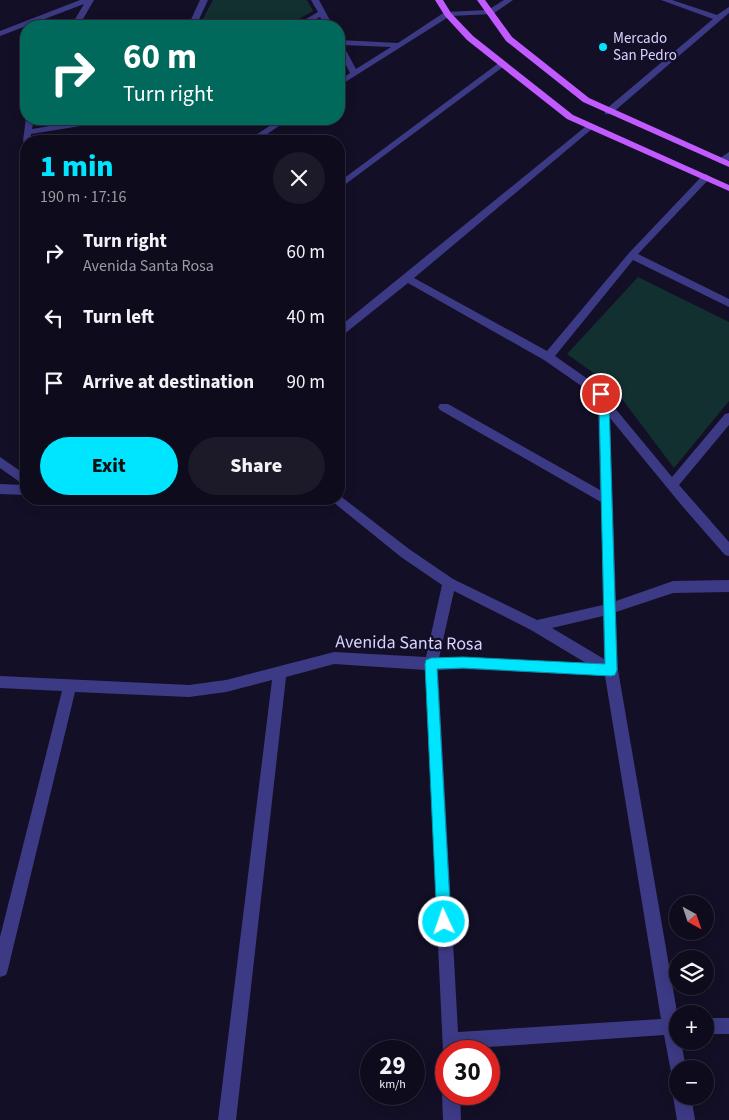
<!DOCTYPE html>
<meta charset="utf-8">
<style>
:root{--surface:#0e0b1c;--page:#1c1929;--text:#f1f3f6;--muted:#9b9ba3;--line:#2e2b3b;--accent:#00e5ff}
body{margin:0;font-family:"Source Sans 3",sans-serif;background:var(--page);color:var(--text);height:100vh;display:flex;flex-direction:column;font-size:19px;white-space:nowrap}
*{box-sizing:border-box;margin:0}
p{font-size:16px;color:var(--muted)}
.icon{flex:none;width:28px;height:28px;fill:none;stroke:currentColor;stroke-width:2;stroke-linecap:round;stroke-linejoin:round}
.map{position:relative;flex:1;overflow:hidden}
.panel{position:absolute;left:20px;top:135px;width:325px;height:370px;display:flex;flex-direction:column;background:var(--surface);border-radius:20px;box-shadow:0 2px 12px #0003,0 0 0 1px var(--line)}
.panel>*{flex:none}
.banner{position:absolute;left:20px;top:20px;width:325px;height:105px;border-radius:20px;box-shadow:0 2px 12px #0003,0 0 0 1px var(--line);background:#00695c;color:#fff;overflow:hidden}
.needle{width:32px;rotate:140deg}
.tools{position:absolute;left:669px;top:895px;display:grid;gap:10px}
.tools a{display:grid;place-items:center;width:45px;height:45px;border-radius:50%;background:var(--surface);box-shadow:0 2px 12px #0003,0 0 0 1px var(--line);font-size:25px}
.speed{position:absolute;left:360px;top:1040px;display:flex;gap:10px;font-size:25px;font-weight:700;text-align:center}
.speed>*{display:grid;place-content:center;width:65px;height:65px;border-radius:50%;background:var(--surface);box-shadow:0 2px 12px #0003,0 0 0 1px var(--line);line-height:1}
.speed small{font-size:12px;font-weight:400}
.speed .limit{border:8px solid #d22;background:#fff;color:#111}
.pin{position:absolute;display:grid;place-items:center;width:42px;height:42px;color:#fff;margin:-21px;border:2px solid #fff;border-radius:50%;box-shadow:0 1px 5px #0007}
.me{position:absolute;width:55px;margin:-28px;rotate:357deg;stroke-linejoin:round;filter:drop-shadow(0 0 4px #0008)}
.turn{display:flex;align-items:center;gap:18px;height:105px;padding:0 20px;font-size:22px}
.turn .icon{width:65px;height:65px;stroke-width:2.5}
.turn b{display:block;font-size:35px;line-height:42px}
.round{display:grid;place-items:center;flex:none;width:52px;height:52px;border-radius:26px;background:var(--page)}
.head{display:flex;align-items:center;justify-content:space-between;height:85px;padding:0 20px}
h1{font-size:30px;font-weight:800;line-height:38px;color:var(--accent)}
.action{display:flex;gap:10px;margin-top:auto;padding:10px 20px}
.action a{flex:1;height:58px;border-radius:30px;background:var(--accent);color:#111;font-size:20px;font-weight:800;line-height:58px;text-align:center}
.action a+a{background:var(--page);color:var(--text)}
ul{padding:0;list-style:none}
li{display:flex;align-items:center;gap:15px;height:65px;padding:0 20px}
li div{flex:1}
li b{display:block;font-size:19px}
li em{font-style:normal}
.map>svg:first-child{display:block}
.green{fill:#12302f}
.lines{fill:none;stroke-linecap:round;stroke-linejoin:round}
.minor{fill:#3d3a85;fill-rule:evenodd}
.major{fill:#c25bff;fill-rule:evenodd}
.route{fill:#00e5ff;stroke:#0095a6}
.poi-dot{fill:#00e5ff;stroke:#130f26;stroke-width:2}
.labels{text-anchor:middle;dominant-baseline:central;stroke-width:4.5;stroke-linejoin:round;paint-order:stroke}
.far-poi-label{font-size:15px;fill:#d9d4ff;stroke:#130f26;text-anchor:start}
.street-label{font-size:18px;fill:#d9d4ff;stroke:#130f26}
</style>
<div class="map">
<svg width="729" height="1120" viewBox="0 0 729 1120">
<rect width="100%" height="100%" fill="#130f26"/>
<path class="green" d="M213,0H307L313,11L286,26H199Z
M638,277L729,322V401L674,468L613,387L567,354Z"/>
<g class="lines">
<path class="minor" d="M80,0H94L79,26H71L84,4L0,36V31Z
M200,0H208L196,26H188Z
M311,0H319L333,26H325L320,17L303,26H294L318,12Z
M504,0H513L493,14L450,16L339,86V81L350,73L339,51V40L398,43L445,12L488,10ZM343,45L391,47L356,69Z
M661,0H672L717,15L729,7V13L611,114H605V110L713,19Z
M500,62L507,64L339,189V182Z
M26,118L34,119L32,129L91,119H109L105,122L31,134V141H26V143L23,141Z
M280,119H289L257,141H247Z
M590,123L593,124V128L414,278L547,351L629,253L703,175L706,174L711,177L638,254L729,299V307L633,260L555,356L605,391L609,401L672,477L725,414L729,413V425L679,485L729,542V556L725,555L683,507L610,418L616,601L673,581L729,580V592L673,593L616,612L618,670L678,1018V1041H681L686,1069H678V1079L672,1077L664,1035L459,1049V1051H446L445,1057L443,1051L425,670L334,664L286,677L236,1120H218L272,680L226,692L189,697L75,692L8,969L6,975L0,977V937L62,691L0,688V676L189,685L226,680L334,652L426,657L442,585L401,557L333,502L331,499H339V495L409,549L453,579L537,620L603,605L601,502L440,410L438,407L440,404H448L600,490L598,403L596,396L544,360L408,283L343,335L339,336V327ZM454,591L531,630L586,663L463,657L439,658ZM603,616L604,659L552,628ZM463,669L605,676L661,1019L458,1032L438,670Z
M729,152V160L725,163H719V159Z
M0,457L26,475V495L0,494V484L24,485L0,468Z
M705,1018H729V1034H705Z
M446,1087V1094H460L461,1120H443L442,1094Z
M678,1089V1096H691L695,1120H677L673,1096Z"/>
<path class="major" d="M435,0H443L451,13L473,36L573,115L729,185V191L567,119L467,40L445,16Z
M477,0H485L512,37L589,98L729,161V167L583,102L506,41Z"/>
</g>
<path class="route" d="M601,390L604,392L609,402L617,670L615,675L611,676L463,668L437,669L451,922L449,927L444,929L439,927L437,922L425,664L426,660L431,658L463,657L605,664L599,402L596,394Z"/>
<circle class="poi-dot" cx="603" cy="47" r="5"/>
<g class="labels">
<g class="far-poi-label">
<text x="613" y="38">Mercado<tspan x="613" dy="17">San Pedro</tspan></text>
</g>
<g class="street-label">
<text transform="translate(409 643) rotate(1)">Avenida Santa Rosa</text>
</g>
</g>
</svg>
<div class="tools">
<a><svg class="needle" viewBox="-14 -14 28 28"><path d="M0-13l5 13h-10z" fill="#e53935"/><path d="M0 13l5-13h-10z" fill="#9b9ba3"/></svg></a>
<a><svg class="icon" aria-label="layers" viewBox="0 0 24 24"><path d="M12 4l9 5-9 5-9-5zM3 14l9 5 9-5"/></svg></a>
<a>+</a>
<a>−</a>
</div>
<div class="speed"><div>29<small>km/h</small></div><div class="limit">30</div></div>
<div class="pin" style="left:601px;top:394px;background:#d93025"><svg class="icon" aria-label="arrive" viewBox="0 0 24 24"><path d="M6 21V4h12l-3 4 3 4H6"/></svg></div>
<svg class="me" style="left:444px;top:922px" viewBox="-20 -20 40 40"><circle r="17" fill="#00e5ff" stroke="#fff" stroke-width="3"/><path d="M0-11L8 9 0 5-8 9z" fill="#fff"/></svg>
<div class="banner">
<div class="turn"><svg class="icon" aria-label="right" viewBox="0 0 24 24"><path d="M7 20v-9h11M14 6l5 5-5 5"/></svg><div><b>60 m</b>Turn right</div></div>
</div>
<section class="panel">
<div class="head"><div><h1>1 min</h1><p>190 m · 17:16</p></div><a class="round"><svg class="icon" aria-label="close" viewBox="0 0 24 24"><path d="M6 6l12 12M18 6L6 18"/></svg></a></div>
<ul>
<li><svg class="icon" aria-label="right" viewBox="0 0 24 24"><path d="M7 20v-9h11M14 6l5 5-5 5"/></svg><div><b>Turn right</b><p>Avenida Santa Rosa</p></div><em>60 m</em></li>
<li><svg class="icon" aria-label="left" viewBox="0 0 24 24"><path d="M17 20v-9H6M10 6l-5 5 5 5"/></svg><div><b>Turn left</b></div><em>40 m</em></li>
<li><svg class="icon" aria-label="arrive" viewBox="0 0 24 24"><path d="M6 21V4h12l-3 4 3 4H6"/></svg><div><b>Arrive at destination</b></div><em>90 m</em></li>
</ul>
<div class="action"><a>Exit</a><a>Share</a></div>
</section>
</div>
